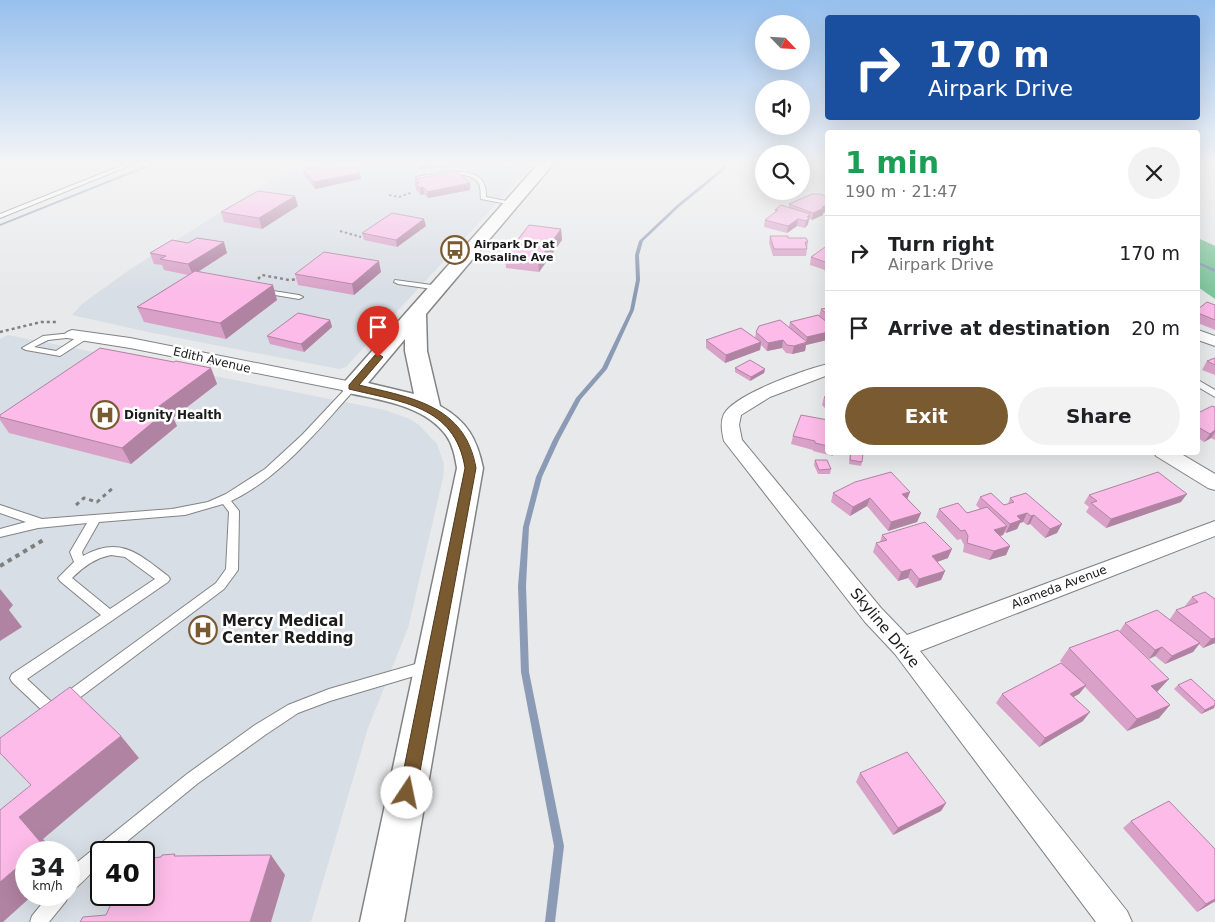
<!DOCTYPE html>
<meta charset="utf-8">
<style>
:root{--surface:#fff;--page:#f2f2f2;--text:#202124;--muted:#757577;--line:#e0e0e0;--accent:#7a5a30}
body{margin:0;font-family:"DejaVu Sans",sans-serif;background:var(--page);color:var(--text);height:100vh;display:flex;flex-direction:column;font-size:19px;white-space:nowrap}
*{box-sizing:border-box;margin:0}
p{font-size:16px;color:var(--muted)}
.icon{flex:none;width:28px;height:28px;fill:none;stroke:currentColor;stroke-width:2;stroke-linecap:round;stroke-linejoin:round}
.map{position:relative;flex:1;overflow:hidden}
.sheet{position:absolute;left:825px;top:130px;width:375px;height:325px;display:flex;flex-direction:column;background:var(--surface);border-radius:5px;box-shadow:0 5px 20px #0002}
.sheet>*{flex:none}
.hud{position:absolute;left:825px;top:15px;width:375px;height:105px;border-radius:5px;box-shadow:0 5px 20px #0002;background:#1a4fa0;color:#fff;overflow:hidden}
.needle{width:32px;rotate:115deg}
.tools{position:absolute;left:755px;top:15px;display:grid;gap:10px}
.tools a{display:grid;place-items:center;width:55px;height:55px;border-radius:50%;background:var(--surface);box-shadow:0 5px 20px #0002;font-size:25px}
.speed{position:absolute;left:15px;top:841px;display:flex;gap:10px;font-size:25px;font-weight:700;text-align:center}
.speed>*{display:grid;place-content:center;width:65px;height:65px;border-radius:50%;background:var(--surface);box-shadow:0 5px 20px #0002;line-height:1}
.speed small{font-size:12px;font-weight:400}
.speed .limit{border:2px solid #111;border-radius:8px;background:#fff;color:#111}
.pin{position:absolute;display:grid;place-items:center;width:42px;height:42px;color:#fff;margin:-51px -21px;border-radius:50% 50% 50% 0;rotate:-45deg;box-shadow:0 0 5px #0007}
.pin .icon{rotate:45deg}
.me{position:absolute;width:55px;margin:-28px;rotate:11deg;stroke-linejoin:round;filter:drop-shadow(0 0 4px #0008)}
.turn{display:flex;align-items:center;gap:18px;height:105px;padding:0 20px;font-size:22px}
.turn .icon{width:65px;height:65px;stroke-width:2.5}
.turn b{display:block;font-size:35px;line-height:42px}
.round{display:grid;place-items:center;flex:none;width:52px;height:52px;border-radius:26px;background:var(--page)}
.head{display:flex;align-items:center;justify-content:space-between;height:85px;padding:0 20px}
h1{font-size:30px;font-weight:700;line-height:38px;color:#1e9e55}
.primary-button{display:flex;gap:10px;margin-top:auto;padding:10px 20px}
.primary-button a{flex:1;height:58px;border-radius:30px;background:var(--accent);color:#fff;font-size:20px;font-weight:700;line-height:58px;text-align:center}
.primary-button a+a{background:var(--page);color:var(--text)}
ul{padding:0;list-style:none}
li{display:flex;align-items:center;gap:15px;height:75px;padding:0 20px;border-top:1px solid var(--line)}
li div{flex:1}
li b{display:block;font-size:19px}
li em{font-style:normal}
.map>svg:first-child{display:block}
.built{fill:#d8dee5;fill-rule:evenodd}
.forest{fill:#80c89e}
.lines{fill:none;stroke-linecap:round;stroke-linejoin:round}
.stream{fill:#8c9bb5;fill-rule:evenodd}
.lane-casing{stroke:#828384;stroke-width:2}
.street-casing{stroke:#828384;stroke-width:2}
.secondary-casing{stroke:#828384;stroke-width:3}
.path-far3{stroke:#7f7f80;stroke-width:2;stroke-dasharray:2.5 2.5;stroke-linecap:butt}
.path-far2{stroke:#7f7f80;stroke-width:2.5;stroke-dasharray:3 3;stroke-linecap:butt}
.path-far1{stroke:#7f7f80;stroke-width:3;stroke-dasharray:4 4;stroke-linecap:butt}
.path{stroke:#7f7f80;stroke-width:4;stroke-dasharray:4.5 4.5;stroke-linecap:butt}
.lane{fill:#fff;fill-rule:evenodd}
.street{fill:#fff;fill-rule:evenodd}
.secondary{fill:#fff;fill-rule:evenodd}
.wall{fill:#d9a1c8}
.shaded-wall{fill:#b083a2}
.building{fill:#fcbbe8;stroke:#b083a2}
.route{fill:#7a5a30;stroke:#4f3a1f}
.labels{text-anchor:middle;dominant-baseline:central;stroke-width:5;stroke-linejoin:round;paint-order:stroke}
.far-poi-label{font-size:11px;font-weight:bold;fill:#1b1b1c;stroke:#fff;text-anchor:start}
.street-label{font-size:12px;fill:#1b1b1c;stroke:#fff}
.poi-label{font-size:12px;font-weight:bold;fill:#1b1b1c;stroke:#fff;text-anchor:start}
.near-poi-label{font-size:15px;font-weight:bold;fill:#1b1b1c;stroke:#fff;text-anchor:start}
.near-street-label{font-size:15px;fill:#1b1b1c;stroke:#fff}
</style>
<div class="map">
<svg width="1215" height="922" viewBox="0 0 1215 922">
<rect width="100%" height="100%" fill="#e8e9ea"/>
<path class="built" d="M314,163H534L346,367L339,369L148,332L72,315L82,304L129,270L275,178Z
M8,335L385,410L410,419L419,425L437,444L444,464L443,478L408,628L368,728L311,922H0V339ZM26,852H69V895H26ZM101,852H144V895H101Z"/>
<path class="forest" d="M1198,238L1215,246V299L1198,287Z"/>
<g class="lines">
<path class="stream" d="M152,163H158L0,226V224Z
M724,163H728L723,171L679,207L643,241L639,255L640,280L634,310L607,369L581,399L559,440L542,477L529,527L526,586L529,672L564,846L555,922H545L554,846L521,672L518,586L523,527L536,477L553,440L576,398L602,368L630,310L636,280L635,255L639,241L677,205L721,169Z
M1198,262L1215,269V272L1198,264Z"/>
<defs>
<path id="lane" d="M128,163H136L0,218V214Z
M450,171C470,172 487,173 486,197L516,203L513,205L481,199C480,193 482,186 477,181C466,169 433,177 419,179L416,177Z
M395,280L439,286L443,288L439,290L398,284L394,282Z
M260,289L299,295L303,297L299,299L263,293L259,291Z
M72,333H75V337L48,340L34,347L56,351L82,334H88V338L60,356L26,350L22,348L43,336Z
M1198,380L1215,390V397L1198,387Z
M352,384L355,385L356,387L355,389C320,428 280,478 231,501L239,511L238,570L224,589L70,705L65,707L60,705L58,701L60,697L216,583L226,569L229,512L223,504L185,515L99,522L82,552L83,556C120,535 139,554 168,576L170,579L168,582L27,679L57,707L59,711L57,715L52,717L47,715L12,682L10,678L12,674L101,615L60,581L58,578L74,562L70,552L87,523L38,528L0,537V529L26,522L0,513V505L42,519L172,509L208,502L226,494L265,469L302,435L349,385ZM111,555L125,557L155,579L110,609L72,578C83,567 95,558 111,555Z
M426,661L431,663L433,667L431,671L330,701L298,713L265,735L197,784L114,852H101V863C92,871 78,889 69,892V872L75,864L187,774L255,725L288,705L329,689Z
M49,895H68L66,901L49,922H30L32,916Z"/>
<path id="street" d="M72,330L130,338L352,382L358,383L360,387L358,391L352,392L130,348L67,338L64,335L67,332Z
M1198,330L1215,336V346L1198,340Z
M828,364V375L770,397L741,415L739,425L742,440L881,608L907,635L1215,521V536L920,651L1127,911L1132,922H1096L895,654L865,622L724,441C722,432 720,423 724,414C735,394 804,370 828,364Z
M1154,452H1178L1215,474V490L1208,488L1156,456Z"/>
<path id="secondary" d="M539,163H554L426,314L427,351L440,406C467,421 477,439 483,468L404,922H360L457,468C455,456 453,445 446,435C423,404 378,400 344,392L340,387ZM405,339V351L414,394L368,383Z"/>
</defs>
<use href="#lane" class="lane-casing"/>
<use href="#street" class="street-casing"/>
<use href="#secondary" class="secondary-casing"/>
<path class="path-far3" d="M389,195L399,197L413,192
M340,231L361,237"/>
<path class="path-far2" d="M258,279L262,275L289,280L300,279
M0,332L41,322H56"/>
<path class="path-far1" d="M76,505L84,498L97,502L114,487"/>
<path class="path" d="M0,566L45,539"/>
<use href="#lane" class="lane"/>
<use href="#street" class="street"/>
<use href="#secondary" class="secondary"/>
</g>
<path class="wall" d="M303,170L360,173L361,179L315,189L305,176Z
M415,179L470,190L428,198L424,194L421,195L416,190Z
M789,204L823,213V215L812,220L809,219L808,224L805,228L797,226L787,233L764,227L765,220L775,213V210L789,207Z
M298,206L262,229L224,222L221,212Z
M426,226L397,247L364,240L362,233Z
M561,229L562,240L539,272L506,268L505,257Z
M770,236L788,238L808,242L806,256H773L769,243Z
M828,246V271L810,265L811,257Z
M150,253H227L199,271L277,300L226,339L144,322L137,307L188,275L164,270L162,265L154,264Z
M381,272L354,295L298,285L295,274Z
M1215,305V330L1198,323V309Z
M828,308V337L827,340L806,345L805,351L792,354L786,353L782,348L767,351L761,345L760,350L725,363L706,348V340L755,338L756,332L789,327L790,322L819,316L821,309Z
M330,320L332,327L304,352L270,344L267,336Z
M1215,358V375L1202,370L1207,361Z
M174,362L211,368L217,384L173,418L177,426L131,464L9,433L0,420V415Z
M735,368L765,369L764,373L750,381L735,372Z
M828,396V411L822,405L824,397Z
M1215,407V440L1211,438L1204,442L1198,438V413Z
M828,420V452H834L833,456L813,451V450L791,444L793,436Z
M850,452L862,462L861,466L849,464Z
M815,460L831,469L830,474H818L814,465Z
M833,493L908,499L921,513L917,522L888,531L867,506L850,516L831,502Z
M1026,493L1057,533L1045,538L1030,524L1027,525L1023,522L1020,523L1017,529L1006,533L1005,532L1003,535L1000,536L1010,546L1006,555L989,560L963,552L964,545L961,539L957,540L936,517L939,509L967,513L980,509L976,505L980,497L1004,505L1008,504L1010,498Z
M1089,495L1181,502L1106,528L1086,512L1089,507L1084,503Z
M882,535L948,558L937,562L945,571L941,580L916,588L908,578L898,581L873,552L876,543L880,542Z
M1192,597L1215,599V643L1203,648L1199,644L1193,652L1165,664L1155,656L1149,659L1131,642L1158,691L1157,692L1170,705L1159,718L1127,731L1085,687L1079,694L1073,697L1083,721L1039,747L996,703L1002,694L1068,670L1060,661L1069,648L1119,632L1125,623L1170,619L1176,610L1186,607L1185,606Z
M1178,685L1214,708L1201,714L1174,689Z
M860,773L946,803L941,811L893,835L856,782Z
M1131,821L1215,849V903L1214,902L1197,912L1123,828Z"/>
<path class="shaded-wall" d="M418,163H449L450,167L419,169Z
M490,163H511L491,166Z
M360,173L361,179L315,189L314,182Z
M470,183V190L428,198L427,192Z
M423,187L424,194L421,195L420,188Z
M295,196L298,206L262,229L259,218Z
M828,201V211L823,213V215L812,220L813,213L825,202Z
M810,214L808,224L805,228L806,221L807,217Z
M424,219L426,226L397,247L396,240Z
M798,219L797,226L787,233L788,226Z
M561,229L562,240L539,272L538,261Z
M224,242L227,253L193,275L188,264Z
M379,261L381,272L354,295L352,284Z
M273,285L277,300L226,339L220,323Z
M330,320L332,327L304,352L301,344Z
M828,329V337L827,340L806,345L805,351L792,354L794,346L806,343L807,337Z
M783,340L782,348L767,351L768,343Z
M761,342L760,350L725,363L726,355Z
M211,368L217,384L173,418L177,426L131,464L122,448L158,407Z
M765,369L764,373L750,381L751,377Z
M1215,430V432L1211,438L1204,442L1210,434Z
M910,492L907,500L902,494Z
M1187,494L1181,502L1106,528L1111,519Z
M870,498L867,506L850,516L853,507Z
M921,513L917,522L888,531L891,522Z
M1027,513L1023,522L1020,523L1017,529L1006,533L1010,524L1017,516Z
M1034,515L1030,524L1027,525L1031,516Z
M1062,524L1057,533L1045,538L1050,529Z
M1007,526L1003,535L990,539L994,530Z
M1010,546L1006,555L989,560L994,551Z
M952,549L948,558L928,565L932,556Z
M911,569L908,578L898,581L901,572Z
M945,571L941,580L916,588L919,579Z
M0,589L13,605L9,610L22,627L0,641Z
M1215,638V643L1203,648L1211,639Z
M1200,643L1193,652L1165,664L1172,656Z
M1162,647L1155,656L1149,659L1155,650Z
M1169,679L1158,691L1140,699L1151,686Z
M1086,685L1079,694L1064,702L1070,694Z
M1170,705L1159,718L1127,731L1137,719Z
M1215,705L1214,708L1201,714L1205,710Z
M1090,712L1083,721L1039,747L1045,738Z
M121,736L139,758L43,839L55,852H35L19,817Z
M946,803L941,811L893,835L898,828Z
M271,855L285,875L271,922H250Z
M26,860V895H33L3,922H0V882Z
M1215,899V901L1197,912L1206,904Z"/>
<path class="building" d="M336,163H350L360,173L314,182L303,170Z
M456,171L470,183L427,192L423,187L420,188L415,184L419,183L415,179Z
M258,191L295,196L259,218L221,212Z
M812,194H820L828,197V201L825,202L828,203V205L822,207L824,208L813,213L789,204Z
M781,205L810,214L807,217H810L806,221L798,219L788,226L765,220L778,210H775Z
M392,213L424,219L396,240L362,233Z
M529,225L561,229L538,261L505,257Z
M770,236H788V238H806L808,242H805L807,249H774Z
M197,238L224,242L188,264L160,259L166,256L150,253L172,240L188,243Z
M828,246V263L811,257L825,247Z
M324,252L379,261L352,284L295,274Z
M195,271L273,285L220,323L137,307Z
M1207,302L1215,305V320L1198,313V309Z
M828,308V315L821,309Z
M298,313L330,320L301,344L267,336Z
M818,315L828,323V329L826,330L828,332L807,337L790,322Z
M780,320L807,342L794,346L787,345L783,340L768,343L756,332L759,326Z
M741,328L761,342L726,355L706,340Z
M100,348L174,362L176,361L211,368L158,407L169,409L122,448L0,417V415Z
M1215,358V365L1207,361Z
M750,360L765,369L751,377L735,368Z
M828,396V401L824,397Z
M1212,406L1215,407V430L1210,434L1198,427V413Z
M801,415L828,420V446L815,443V441L793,436Z
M851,452L863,453L862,462L850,460Z
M815,460H827L831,469L819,470Z
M891,472L910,492L902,494L921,513L891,522L870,498L853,507L833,493L855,482Z
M1158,472L1187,494L1111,519L1091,503L1097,501L1089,495Z
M991,493L1004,505L1014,502L1010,498L1026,493L1062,524L1050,529L1034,515L1031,516L1027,513L1017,516L1021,520L1010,524L980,497Z
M958,503L967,513L987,507L1007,526L994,530L1010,546L994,551L967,543L968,536L965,530L961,531L939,509Z
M925,522L952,549L932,556L945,571L919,579L911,569L901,572L876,543L887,540L882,535Z
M1205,592L1215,599V638L1211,639L1176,610L1198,602L1192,597Z
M1157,610L1200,643L1172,656L1162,647L1155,650L1125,623Z
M1118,630L1169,679L1151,686L1170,705L1137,719L1069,648Z
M1061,663L1086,685L1070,694L1090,712L1045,738L1002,694Z
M1191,679L1215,701V705L1205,710L1178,685Z
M70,687L121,736L19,817L43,845L35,852H26V860L0,882V810L31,785L0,753V738Z
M907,752L946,803L898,828L860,773Z
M1169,801L1215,849V899L1206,904L1131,821Z
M175,854L174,856L271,855L250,922H80L83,917L106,915L115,895H144V859L161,857L162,855Z"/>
<linearGradient id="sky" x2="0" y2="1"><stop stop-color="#97c0ee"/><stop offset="0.56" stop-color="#f5f5f6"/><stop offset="1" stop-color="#f5f5f6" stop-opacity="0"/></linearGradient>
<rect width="1215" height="292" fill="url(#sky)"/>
<path class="route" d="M378,354L383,357L359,385C412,398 465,405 476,468L416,793L413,799L407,802L401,799L399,793L465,468C455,405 400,402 349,389V385L375,355Z"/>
<defs>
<symbol id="bus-ring" viewBox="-11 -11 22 22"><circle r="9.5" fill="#fff" stroke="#7a5a30" stroke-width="1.5"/><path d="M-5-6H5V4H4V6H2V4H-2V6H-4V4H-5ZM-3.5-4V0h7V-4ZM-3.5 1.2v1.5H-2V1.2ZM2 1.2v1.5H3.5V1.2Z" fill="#7a5a30"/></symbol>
<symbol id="hospital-ring" viewBox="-11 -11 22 22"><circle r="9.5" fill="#fff" stroke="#7a5a30" stroke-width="1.5"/><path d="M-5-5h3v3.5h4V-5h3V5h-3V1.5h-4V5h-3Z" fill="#7a5a30"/></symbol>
</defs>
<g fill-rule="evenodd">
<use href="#bus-ring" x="439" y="234" width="32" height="32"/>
<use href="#hospital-ring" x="89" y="399" width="32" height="32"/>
<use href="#hospital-ring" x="187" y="614" width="32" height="32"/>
</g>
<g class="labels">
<g class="far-poi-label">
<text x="474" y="244">Airpark Dr at<tspan x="474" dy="13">Rosaline Ave</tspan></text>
</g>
<g class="street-label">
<text transform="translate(212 360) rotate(13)">Edith Avenue</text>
<text transform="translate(1059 587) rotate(-21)">Alameda Avenue</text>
</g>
<g class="poi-label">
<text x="124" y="415">Dignity Health</text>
</g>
<g class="near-poi-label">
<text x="222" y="621">Mercy Medical<tspan x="222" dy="17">Center Redding</tspan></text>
</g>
<g class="near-street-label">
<text transform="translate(885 628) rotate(50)">Skyline Drive</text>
</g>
</g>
</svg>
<div class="tools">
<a><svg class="needle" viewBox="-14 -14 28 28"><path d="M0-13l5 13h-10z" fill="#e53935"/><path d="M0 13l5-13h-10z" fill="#757577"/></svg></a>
<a><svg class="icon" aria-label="sound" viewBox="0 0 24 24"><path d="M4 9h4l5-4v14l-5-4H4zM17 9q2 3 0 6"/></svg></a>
<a><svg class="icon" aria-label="search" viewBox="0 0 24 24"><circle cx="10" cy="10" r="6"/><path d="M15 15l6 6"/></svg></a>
</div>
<div class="speed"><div>34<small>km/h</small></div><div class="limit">40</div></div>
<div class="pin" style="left:378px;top:357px;background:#d93025"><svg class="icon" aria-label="arrive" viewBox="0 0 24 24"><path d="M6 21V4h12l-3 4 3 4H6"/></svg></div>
<svg class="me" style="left:407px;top:793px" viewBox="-20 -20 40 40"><circle r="19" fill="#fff"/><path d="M0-13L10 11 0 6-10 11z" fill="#7a5a30"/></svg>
<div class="hud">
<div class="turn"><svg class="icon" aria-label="right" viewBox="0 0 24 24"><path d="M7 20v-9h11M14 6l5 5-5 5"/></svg><div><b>170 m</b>Airpark Drive</div></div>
</div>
<section class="sheet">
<div class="head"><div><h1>1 min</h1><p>190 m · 21:47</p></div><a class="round"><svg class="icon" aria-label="close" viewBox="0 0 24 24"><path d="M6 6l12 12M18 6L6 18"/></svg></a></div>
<ul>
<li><svg class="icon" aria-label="right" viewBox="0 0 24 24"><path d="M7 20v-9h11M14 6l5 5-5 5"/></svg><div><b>Turn right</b><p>Airpark Drive</p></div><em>170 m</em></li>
<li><svg class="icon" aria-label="arrive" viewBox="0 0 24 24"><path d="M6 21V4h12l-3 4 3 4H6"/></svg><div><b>Arrive at destination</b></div><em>20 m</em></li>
</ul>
<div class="primary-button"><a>Exit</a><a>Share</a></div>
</section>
</div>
